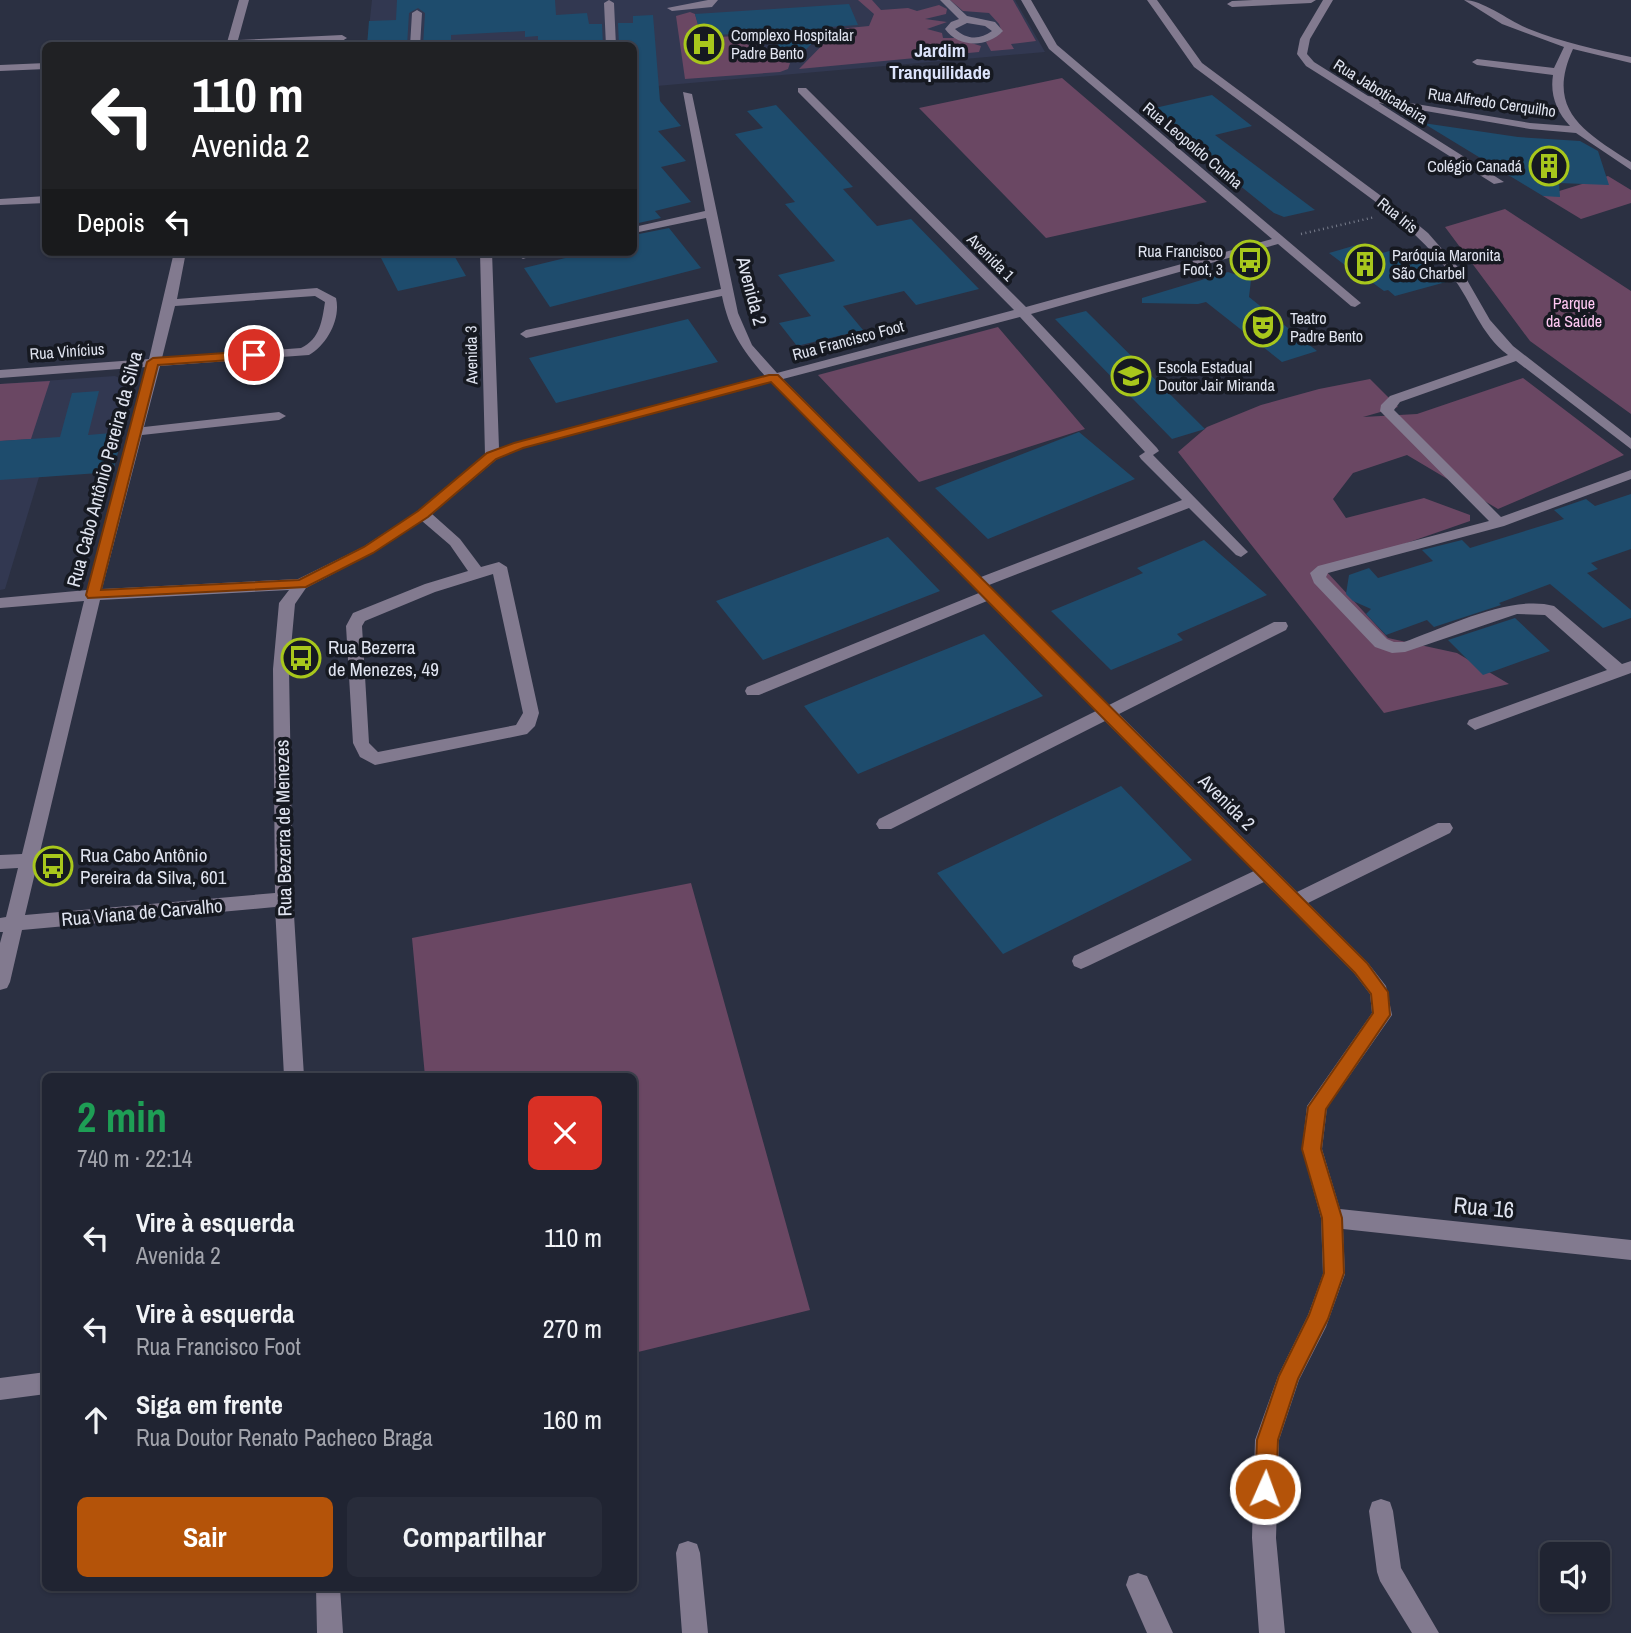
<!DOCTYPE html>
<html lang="pt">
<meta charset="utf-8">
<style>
:root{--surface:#202432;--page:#282c3a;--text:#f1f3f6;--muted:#a2a4ac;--line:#3d414d;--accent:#b45309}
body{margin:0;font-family:"Archivo Narrow",sans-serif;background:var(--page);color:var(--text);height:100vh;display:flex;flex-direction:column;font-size:26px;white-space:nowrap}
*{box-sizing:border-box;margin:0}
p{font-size:23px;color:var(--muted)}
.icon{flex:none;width:38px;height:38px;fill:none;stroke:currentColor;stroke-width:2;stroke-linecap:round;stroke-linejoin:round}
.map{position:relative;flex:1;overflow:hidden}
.side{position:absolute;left:42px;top:1073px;width:595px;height:518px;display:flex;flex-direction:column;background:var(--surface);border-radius:10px;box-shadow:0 2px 5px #0004,0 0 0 2px var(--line)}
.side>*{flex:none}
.guide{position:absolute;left:42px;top:42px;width:595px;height:214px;border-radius:10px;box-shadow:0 2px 5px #0004,0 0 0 2px var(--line);background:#202124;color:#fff;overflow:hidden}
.controls{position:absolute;left:1540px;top:1542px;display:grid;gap:14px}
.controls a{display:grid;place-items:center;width:70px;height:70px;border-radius:10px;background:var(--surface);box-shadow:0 2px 5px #0004,0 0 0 2px var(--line);font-size:35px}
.pin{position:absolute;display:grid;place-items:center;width:60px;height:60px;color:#fff;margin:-30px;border:4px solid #fff;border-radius:50%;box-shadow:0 2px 7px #0007}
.me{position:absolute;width:77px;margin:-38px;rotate:2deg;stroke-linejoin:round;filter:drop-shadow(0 0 5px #0008)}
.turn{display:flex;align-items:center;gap:24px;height:147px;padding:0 35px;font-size:32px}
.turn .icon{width:91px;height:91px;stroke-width:2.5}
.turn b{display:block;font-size:49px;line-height:60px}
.then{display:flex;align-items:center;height:66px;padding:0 35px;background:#0003;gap:14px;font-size:26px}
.round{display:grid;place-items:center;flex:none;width:74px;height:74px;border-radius:10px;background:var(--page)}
.overview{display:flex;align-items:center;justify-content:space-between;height:119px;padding:0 35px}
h1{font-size:42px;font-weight:700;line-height:52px;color:#1e9e55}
.button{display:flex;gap:14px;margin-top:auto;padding:14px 35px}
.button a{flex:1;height:80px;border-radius:10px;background:var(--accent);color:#fff;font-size:28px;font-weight:700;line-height:80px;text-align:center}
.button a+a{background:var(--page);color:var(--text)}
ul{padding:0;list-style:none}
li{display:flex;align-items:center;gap:21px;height:91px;padding:0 35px}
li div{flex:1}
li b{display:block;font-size:26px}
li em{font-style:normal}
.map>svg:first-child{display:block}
.built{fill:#323851}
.green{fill:#6a4763}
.building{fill:#1e4c6d}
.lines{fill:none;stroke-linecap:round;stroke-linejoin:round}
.path{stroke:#787d8c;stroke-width:2.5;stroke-dasharray:1 3.5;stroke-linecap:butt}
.minor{fill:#827a8f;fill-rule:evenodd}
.route{fill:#b45309;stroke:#753606;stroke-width:2}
.labels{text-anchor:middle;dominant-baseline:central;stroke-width:7;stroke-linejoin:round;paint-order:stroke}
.far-poi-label{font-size:16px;fill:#e0e4f0;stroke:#161921;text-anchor:start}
.far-street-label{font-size:16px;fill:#e0e4f0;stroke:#161921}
.far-park-label{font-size:16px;fill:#ffc8f3;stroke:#161921}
.far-quarter-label{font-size:19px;font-weight:bold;fill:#dce3fb;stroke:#161921}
.street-label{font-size:19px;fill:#e0e4f0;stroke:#161921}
.poi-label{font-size:19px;fill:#e0e4f0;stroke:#161921;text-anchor:start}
.near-street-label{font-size:23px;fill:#e0e4f0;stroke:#161921}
</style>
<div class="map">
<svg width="1631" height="1633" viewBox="0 0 1631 1633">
<rect width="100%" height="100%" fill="#2b3042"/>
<path class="built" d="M372,0H1015L1045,52L634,88V46H367Z
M115,376L135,385L113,471L39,477L5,589L0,590V384Z"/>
<path class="green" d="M858,0H872L881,10L908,8L917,11L939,5L947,9L946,14L925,19L947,22L927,29L942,33L943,38H955L981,46L979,52L799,69L838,29L869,26L874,14Z
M950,0H1013L1036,41L1011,44L1014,49L991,51L986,42L1002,32L999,24L989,13L963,11Z
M690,12L695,14L702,38L736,36L745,39L748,45L754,43L763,49L760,53L764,55L763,58L790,63L788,69L780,72L685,79L676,16Z
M1062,78L1207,202L1046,238L919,108Z
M1608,176L1631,190V203L1581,219L1543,196Z
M1505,209L1631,291V414L1530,341L1445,227Z
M998,327L1085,429L919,482L818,375Z
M1523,378L1624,455L1498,509L1407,455L1353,473L1333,499L1346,518L1424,498L1470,515V521L1326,571L1388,638L1457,653L1509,684L1384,713L1178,452L1207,427L1261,405L1319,389L1370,379L1398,407L1363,417L1417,414Z
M50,381L31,439L0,441V384Z
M691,883L810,1310L634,1353V1076H425L412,938Z"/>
<path class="building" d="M397,0H555L556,15L587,13L589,24H602L603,46H538V36L525,37V31L451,35V46H423L425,13L418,8L409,13L407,46H367L369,21L396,20Z
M849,4L858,25L829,27L793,62L766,56L794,30L701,36L695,14Z
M653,15L660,101L681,126L658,131L686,161L661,167L691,202L655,211L661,218L634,224V46H619L618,23H633V16Z
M1212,95L1252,126L1215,135L1315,210L1284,217L1274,213L1146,110Z
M776,105L853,187L843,189L877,226L911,219L979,289L916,305L904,291L843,306L863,330L797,346L779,323L811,316L778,275L835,261L785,204L795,202L735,134L763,128L747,111Z
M1423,123L1518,137L1580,141L1598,151L1609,185L1559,183L1560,197L1543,196Z
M669,228L701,268L550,307L524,268L590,252H634V235Z
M1360,244L1375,255L1400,248L1446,282L1395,296L1388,290L1384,291L1373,283L1370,284L1329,253Z
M378,252H452L466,276L398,291Z
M1228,272L1251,280L1249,297L1317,351L1282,362L1206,302L1198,304L1142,303V298Z
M1086,311L1205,429L1172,439L1055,319Z
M688,319L718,362L556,403L529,358Z
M99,391L88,435L123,432L113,472L0,480V441L60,437L72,393Z
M1079,432L1135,479L988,539L935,488Z
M1631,494V549L1591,563L1598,569L1587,573L1631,610V618L1603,628L1550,584L1499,603L1501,605L1434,627L1427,620L1386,635L1366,614L1371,609L1353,601L1346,594L1349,575L1369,568L1378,578L1433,561L1422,550L1462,540L1470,548L1564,519L1554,510L1586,499L1595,506Z
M888,537L940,591L763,660L716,601Z
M1204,540L1267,595L1177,634L1183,640L1111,670L1051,611L1143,573L1137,568Z
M1515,618L1550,651L1483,675L1448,640Z
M984,634L1043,696L858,774L804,706Z
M1121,786L1192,860L1003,954L937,873Z"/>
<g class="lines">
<path class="path" d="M1301,234L1375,217"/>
<path class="minor" d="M239,0H249L238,40L342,35L347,38L342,41L226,46Z
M609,0L614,3L616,46H606L604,3Z
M708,0H718L712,7L672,11L667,8Z
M940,0H950L967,16L995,22L1003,31C987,48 959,48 945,29L951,22L959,19ZM967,23L985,26L992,31C980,40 967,40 955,29Z
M1021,0H1031L1057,45L1361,303L1355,307L1351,306L1278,244L1031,314L1157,448L1159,451L1153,455L1248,552L1241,557L1236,555L1189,508L989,585L1109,705L1274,622H1286L1288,626L1286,630L1119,714L1297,892L1438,823H1450L1453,828L1450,833L1308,903L1368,963L1386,986L1392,1015L1327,1108L1322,1149L1340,1209L1631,1240V1260L1343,1229L1345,1274L1326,1327L1299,1380L1279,1440L1276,1538L1285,1633H1259L1252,1538L1255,1440L1278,1376L1308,1315L1323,1274L1321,1218L1302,1149L1307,1106L1372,1013L1370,994L1354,973L1264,882L1088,966L1081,969L1074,966L1072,961L1074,956L1254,871L1105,721L891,829H879L876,824L879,819L1096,711L987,601L759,695H747L745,691L747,687L979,593L771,382L523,448L497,459L432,514L460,539L481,567L499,562L507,567L539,713L535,726L527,734L375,765L360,757L353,743L346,626L353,613L425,584L468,571L450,545L422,521L373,553L306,588L295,604L289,669L293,899L304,1076H284L275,907L22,930L10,982L7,988L0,990V943L3,932H0V918L6,917L18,868L0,869V855L22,854L84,601L0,608V598L87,590L146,367L0,378V370L149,359L174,252H186L177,299L317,288L336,298C341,319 327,345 309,355L160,366L144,427L279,412L286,416L279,420L142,435L102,589L298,579L363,547L418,511L485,455L480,252H492L499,448L765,376C742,350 729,330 722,296L526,338L520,334L526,330L721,289L706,218L634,233V227L705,211L683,92L692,94L738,313L752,345L777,373L1014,310L798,92V88H806L1026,307L1272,239L1049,49ZM315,296L325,302C322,321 320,339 301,348L162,358L175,306ZM1020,317L1145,452L1139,456L1141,459L1182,500L981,577L783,379ZM493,574L523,713L516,725L378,752L369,743L362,626L365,621L435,592ZM289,590L279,603L273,669L275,893L25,915L100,600Z
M1147,0H1157L1202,63L1400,210L1428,233L1463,273L1490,320L1513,346L1631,438V449L1516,361L1400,402L1394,410L1501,517L1631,470V479L1504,526L1328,573L1326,577L1387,639L1394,642H1404C1446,627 1511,594 1554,606L1622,664L1631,661V673L1475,730L1467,724L1469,720L1607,670L1545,615L1517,614L1405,652L1392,653L1375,647L1314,583L1310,573L1318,566L1489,521L1380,411L1381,405L1390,396L1508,355C1480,334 1472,302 1452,276C1435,253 1414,233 1392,214L1194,67Z
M1253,0H1316L1311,3L1232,7L1227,4L1232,1Z
M1323,0H1333L1310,39L1307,54L1314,62L1368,96L1530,123L1570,126C1556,111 1550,94 1553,75L1477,65L1472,62L1477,59L1554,68L1564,47L1502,24L1464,0C1483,0 1509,21 1529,29C1562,42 1597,50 1631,57V63L1573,49C1545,110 1584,132 1631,162V170L1576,133L1530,129L1379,103L1504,182L1494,184L1306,66L1297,54L1300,39Z
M417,10L422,13L420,46H410L412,13Z
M46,63V69L0,71V65Z
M46,196V203L0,205V199Z
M520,252H543L523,259L517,255Z
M46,1372V1394L0,1400V1378Z
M1381,1499L1390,1502L1393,1511L1401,1568L1439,1633H1412L1380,1581L1377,1572L1369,1511L1372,1502Z
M688,1541L697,1544L700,1553L708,1633H682L676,1553L679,1544Z
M1138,1573L1147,1576L1173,1633H1147L1126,1585L1129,1576Z
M316,1587H340L343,1633H317Z"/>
</g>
<path class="route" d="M254,351L260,355L258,358L158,365L101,590L299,580L364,547L418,511L487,453L514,443L769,375H778L1367,963L1388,992L1390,1015L1326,1109L1321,1149L1342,1218L1344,1273L1328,1319L1298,1379L1278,1440L1276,1489L1273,1497L1265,1500L1258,1497L1255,1489L1257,1440L1279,1376L1309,1315L1324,1273L1322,1218L1302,1149L1308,1107L1373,1013L1371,994L1355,973L771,382L523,448L496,459L428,517L373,553L306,587L88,598L86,595L147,362L153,358Z"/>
<defs>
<symbol id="hospital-ring" viewBox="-11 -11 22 22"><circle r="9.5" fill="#161921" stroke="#a8c71c" stroke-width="1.5"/><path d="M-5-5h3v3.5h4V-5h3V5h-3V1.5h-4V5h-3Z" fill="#a8c71c"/></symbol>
<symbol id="building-ring" viewBox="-11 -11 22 22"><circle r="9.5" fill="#161921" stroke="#a8c71c" stroke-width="1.5"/><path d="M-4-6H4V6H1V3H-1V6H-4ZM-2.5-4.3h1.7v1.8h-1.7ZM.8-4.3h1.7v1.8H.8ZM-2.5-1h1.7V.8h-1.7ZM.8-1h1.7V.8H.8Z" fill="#a8c71c"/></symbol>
<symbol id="bus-ring" viewBox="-11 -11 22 22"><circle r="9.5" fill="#161921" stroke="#a8c71c" stroke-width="1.5"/><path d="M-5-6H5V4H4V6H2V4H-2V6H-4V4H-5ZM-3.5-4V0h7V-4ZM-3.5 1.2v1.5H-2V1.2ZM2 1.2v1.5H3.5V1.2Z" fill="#a8c71c"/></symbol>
<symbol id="theatre-ring" viewBox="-11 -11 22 22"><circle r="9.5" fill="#161921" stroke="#a8c71c" stroke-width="1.5"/><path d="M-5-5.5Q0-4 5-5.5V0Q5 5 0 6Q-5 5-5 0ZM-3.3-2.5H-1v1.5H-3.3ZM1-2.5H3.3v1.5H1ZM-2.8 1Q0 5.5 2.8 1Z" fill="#a8c71c"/></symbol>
<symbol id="school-ring" viewBox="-11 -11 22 22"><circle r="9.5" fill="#161921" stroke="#a8c71c" stroke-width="1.5"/><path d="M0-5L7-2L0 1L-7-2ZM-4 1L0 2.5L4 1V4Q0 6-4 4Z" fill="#a8c71c"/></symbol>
</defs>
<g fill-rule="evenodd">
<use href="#hospital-ring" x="682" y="22" width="44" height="44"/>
<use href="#building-ring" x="1527" y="144" width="44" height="44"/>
<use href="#bus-ring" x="1228" y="238" width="44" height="44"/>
<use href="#building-ring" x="1343" y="242" width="44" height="44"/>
<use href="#theatre-ring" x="1241" y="305" width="44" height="44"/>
<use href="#school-ring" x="1109" y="354" width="44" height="44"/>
<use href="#bus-ring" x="279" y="636" width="44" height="44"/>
<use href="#bus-ring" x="31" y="844" width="44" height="44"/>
</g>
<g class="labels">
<g class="far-poi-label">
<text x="731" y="35">Complexo Hospitalar<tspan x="731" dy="18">Padre Bento</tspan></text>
<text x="1522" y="166" text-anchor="end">Colégio Canadá</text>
<text x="1223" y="251" text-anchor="end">Rua Francisco<tspan x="1223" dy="18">Foot, 3</tspan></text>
<text x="1392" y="255">Paróquia Maronita<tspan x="1392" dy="18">São Charbel</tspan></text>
<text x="1290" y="318">Teatro<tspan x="1290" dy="18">Padre Bento</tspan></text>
<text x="1158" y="367">Escola Estadual<tspan x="1158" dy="18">Doutor Jair Miranda</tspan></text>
</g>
<g class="far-street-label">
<text transform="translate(1381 91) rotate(32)">Rua Jaboticabeira</text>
<text transform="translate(1492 102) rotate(8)">Rua Alfredo Cerquilho</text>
<text transform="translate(1193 145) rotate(40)">Rua Leopoldo Cunha</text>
<text transform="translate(1398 215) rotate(39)">Rua Iris</text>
<text transform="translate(991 257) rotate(45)">Avenida 1</text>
<text transform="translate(848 340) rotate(-15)">Rua Francisco Foot</text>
<text transform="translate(67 351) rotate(-4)">Rua Vinícius</text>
<text transform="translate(471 355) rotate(-91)">Avenida 3</text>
</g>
<g class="far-park-label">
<text x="1574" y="303">Parque<tspan x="1574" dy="18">da Saúde</tspan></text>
</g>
<g class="far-quarter-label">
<text x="940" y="50">Jardim<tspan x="940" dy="22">Tranquilidade</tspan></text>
</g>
<g class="street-label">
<text transform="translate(752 291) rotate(75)">Avenida 2</text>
<text transform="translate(104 469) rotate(-75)">Rua Cabo Antônio Pereira da Silva</text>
<text transform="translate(1227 802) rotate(45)">Avenida 2</text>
<text transform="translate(283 828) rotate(-91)">Rua Bezerra de Menezes</text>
<text transform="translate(142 912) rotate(-5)">Rua Viana de Carvalho</text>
</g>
<g class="poi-label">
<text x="328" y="647">Rua Bezerra<tspan x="328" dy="22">de Menezes, 49</tspan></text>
<text x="80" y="855">Rua Cabo Antônio<tspan x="80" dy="22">Pereira da Silva, 601</tspan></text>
</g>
<g class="near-street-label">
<text transform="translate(1484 1207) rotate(5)">Rua 16</text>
</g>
</g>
</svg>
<div class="controls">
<a><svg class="icon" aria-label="sound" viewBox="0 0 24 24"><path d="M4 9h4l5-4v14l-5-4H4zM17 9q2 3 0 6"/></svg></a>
</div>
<div class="pin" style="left:254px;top:355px;background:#d93025"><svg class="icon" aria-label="arrive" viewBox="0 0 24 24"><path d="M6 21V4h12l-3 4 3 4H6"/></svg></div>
<svg class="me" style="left:1265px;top:1489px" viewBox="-20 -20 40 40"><circle r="17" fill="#b45309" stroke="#fff" stroke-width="3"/><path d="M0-11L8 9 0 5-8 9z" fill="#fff"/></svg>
<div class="guide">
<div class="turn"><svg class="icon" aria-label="left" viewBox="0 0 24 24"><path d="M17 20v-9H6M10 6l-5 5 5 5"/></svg><div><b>110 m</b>Avenida 2</div></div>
<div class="then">Depois<svg class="icon" aria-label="left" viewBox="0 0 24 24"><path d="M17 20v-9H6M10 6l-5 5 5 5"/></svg></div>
</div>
<section class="side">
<div class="overview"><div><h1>2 min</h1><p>740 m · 22:14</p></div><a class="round" style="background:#d93025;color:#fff"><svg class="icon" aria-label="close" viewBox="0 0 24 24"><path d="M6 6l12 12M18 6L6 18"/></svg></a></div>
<ul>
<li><svg class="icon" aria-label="left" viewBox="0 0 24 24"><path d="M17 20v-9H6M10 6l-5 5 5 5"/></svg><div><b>Vire à esquerda</b><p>Avenida 2</p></div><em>110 m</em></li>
<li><svg class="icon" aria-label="left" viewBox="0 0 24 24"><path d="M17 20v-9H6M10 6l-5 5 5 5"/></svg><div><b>Vire à esquerda</b><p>Rua Francisco Foot</p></div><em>270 m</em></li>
<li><svg class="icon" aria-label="ahead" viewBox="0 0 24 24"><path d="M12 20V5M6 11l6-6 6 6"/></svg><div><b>Siga em frente</b><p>Rua Doutor Renato Pacheco Braga</p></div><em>160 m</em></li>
</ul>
<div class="button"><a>Sair</a><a>Compartilhar</a></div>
</section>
</div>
